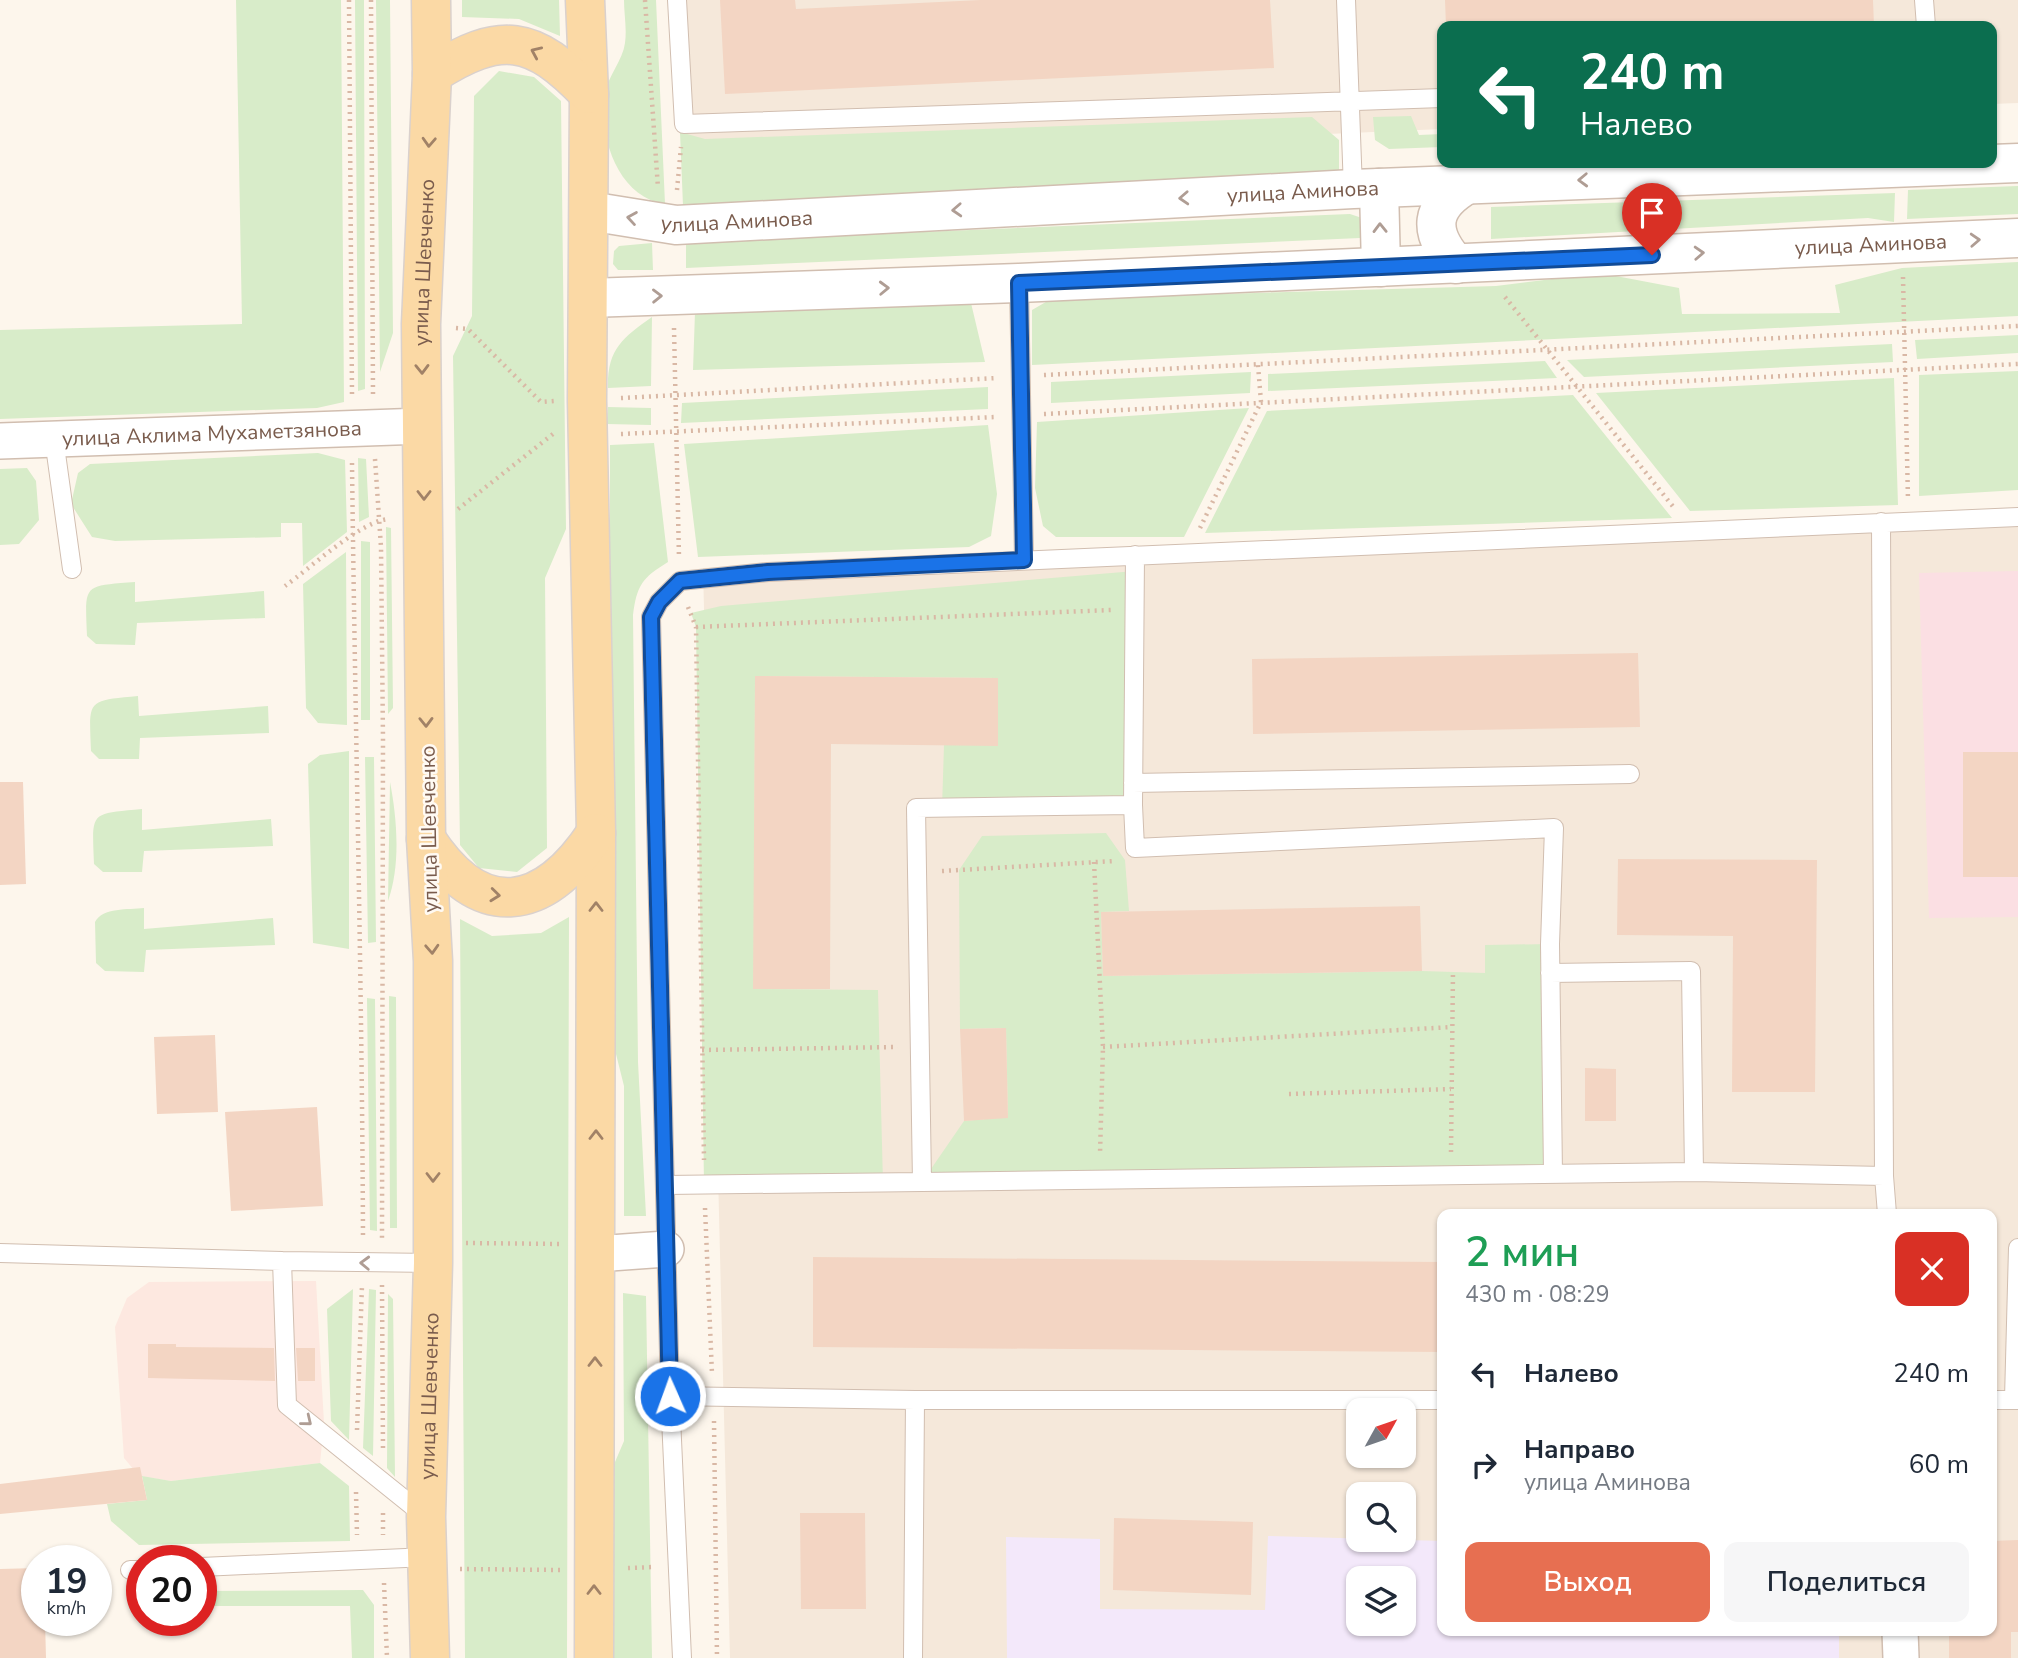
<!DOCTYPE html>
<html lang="ru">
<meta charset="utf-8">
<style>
:root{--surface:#fff;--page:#f6f6f7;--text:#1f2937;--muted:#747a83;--accent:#e76f51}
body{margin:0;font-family:"Nunito Sans",sans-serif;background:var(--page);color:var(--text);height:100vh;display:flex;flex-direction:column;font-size:26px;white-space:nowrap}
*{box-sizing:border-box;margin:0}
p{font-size:23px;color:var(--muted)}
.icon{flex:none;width:38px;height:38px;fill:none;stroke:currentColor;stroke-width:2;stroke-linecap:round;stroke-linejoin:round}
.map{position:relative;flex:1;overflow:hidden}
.sheet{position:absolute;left:1437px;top:1209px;width:560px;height:427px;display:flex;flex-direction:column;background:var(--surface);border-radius:14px;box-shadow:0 2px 5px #0004}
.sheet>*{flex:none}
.hud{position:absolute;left:1437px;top:21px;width:560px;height:147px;border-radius:14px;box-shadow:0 2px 5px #0004;background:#0b6e4f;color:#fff;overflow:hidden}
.needle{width:46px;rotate:50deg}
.tools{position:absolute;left:1346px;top:1398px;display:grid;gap:14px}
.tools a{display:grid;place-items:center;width:70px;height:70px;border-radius:14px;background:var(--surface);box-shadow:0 2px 5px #0004;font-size:35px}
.speed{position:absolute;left:21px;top:1545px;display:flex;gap:14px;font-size:35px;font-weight:700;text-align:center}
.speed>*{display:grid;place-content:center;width:91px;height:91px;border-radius:50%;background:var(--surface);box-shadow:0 2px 5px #0004;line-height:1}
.speed small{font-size:18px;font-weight:400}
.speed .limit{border:10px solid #d22;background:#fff;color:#111}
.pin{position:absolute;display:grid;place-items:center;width:60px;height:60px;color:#fff;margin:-72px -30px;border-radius:50% 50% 50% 0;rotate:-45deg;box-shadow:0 0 7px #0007}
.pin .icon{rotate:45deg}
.me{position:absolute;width:77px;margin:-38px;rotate:358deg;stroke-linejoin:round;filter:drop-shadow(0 0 5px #0008)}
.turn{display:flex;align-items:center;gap:24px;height:147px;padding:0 28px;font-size:32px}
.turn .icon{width:91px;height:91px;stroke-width:2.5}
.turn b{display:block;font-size:49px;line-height:60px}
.round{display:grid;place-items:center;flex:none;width:74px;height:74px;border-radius:14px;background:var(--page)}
.overview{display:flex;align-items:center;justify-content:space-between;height:119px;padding:0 28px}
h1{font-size:42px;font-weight:600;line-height:52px;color:#1e9e55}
.cta{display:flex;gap:14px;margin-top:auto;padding:14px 28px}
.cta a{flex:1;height:80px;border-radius:14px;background:var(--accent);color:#fff;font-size:28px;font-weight:600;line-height:80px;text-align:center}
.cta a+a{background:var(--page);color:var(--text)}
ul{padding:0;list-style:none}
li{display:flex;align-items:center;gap:21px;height:91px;padding:0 28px}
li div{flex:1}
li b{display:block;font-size:26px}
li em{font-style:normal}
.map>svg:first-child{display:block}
.residential{fill:#f5e8da;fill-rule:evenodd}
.commercial{fill:#fde8e0}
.education{fill:#f3e8fa;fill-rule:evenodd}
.medical{fill:#fbdfe3}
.green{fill:#d8ecc9}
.building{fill:#f3d5c3}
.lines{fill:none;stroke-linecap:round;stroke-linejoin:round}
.service-casing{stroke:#d1beb0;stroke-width:20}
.minor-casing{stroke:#d1beb0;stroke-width:38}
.tertiary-casing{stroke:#d1beb0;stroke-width:41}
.primary-casing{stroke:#dad1cd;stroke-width:41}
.path{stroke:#d9b8a5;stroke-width:4.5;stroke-dasharray:2 5;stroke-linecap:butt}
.service{stroke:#fff;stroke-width:18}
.minor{stroke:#fff;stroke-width:35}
.tertiary{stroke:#fff;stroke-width:38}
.primary{stroke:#fbd9a5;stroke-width:38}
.oneway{stroke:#a18267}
.oneway2{stroke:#af9d94}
.route-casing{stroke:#114b97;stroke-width:18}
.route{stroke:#1a73e8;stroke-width:12}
.labels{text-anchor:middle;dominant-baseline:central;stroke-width:5;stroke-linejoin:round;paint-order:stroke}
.street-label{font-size:21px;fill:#7a5c4d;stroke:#fffaf3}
</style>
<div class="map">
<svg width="2018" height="1658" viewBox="0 0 2018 1658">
<rect width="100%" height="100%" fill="#fdf6ec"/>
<path class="residential" d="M677,0H2018V103L1992,104V26H1442V129L688,162Z
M2018,511V1658H730L703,568ZM1442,1214H1992V1631H1442ZM1358,1410H1404V1456H1358ZM1358,1494H1404V1540H1358ZM1358,1578H1404V1624H1358Z"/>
<path class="commercial" d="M316,1281L324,1423L320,1463L171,1481L139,1476L124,1458L115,1327L127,1298L149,1282Z"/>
<path class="education" d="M1268,1536L1442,1541V1631H1839V1658H1007L1006,1537L1100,1539V1609L1265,1610ZM1358,1578H1404V1624H1358Z"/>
<path class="medical" d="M2018,571V917L1929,918L1919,573Z"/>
<path class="green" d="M236,0H341L344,402L317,408L0,419V330L242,324Z
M355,0H364L365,389L358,391Z
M376,0H390L393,333L380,372Z
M462,0H559L560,36L519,19L462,17Z
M624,0H656L665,204C617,197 598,135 605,93C608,76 623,60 625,43C627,29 624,14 624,0Z
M499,71L534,77L561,101L566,529L545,578L547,848L517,872L479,868L460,845L453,356L472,316L474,96Z
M1411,116L1419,135L1442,134V147L1389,149L1375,140L1373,117Z
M1312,117L1339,140V174L683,206L680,132L705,139Z
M2018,186V214L1907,219L1908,190Z
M1895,193L1894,222L1868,218L1491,239V207Z
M1350,214L1362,218L1364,232L1360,238L686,268V242Z
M652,243L653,270H618L613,264L614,251L619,246Z
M2018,262V316L1032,365V310L1051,299L1496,286L1600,273L1679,288L1682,314L1840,313L1835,285L1902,268Z
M971,303L985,362L693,370L695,312Z
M652,317L651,386L608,388C607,350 622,338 652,317Z
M2018,335V353L1917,359L1915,340Z
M1892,344L1893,362L1584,377L1567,360Z
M1545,361L1557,378L1268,391V374Z
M2018,371V490L1919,496V375Z
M1251,372L1250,393L1051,403V382Z
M1894,378L1898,505L1690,511L1596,393Z
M988,387V409L681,423L682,403Z
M1573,395L1672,518L1205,533L1267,411Z
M608,407L651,408V425L607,424Z
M1249,408L1184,537H1056L1043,526L1035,488L1037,422Z
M988,425L997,494L991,536L969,547L698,557L684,444Z
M654,443L668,562C642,578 637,585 633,615L638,1062L646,1216H624V1086L610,1030V445Z
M318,453L345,460L347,532L303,566L302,523H281V537L115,541L92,537L71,504L78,473L90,464Z
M358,458L366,459L369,517L359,522Z
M27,468L36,481L39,520L19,544L0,545V469Z
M386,527L391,528L393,708L388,714Z
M361,541L370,542V720H361Z
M346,552L347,725L318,723L306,708L303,584Z
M1135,571L1133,805L942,808L944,745H998V678L755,676L754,989L878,990L883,1183L704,1184L696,627L691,613L721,606Z
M135,582V602L264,591L265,618L137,623L135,645L96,644L87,636C85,584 82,586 135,582Z
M138,696L139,716L268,706L269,733L140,738L139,759H99L91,751C89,699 86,701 138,696Z
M349,751V949L313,943L308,764L320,755Z
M365,757H374L376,942L368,943Z
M390,782C397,818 401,865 388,901Z
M142,809V830L271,819L273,846L144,851L142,872H103L94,864C92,811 89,814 142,809Z
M1106,833L1125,860L1129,911L1101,912L1103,976L1422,971L1485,973V945L1550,944L1553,1174L922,1182L964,1121L1008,1117L1006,1028L960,1029L959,870L982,836Z
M144,908V929L273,918L275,945L146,950L144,972L105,971L96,963L95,922C103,907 128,910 144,908Z
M569,917L567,1658H465L460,919L492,936L541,933Z
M389,996L396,997L397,1228H390Z
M367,998L375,999L377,1231L370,1230Z
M353,1289L349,1440L331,1421L327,1309Z
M369,1289L376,1290L373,1456L363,1448Z
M623,1293L646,1296L652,1658H609L606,1483L624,1441Z
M388,1294L393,1299L395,1477L387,1468Z
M320,1463L349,1486L350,1541L139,1545L111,1521L107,1504L147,1500L142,1476L171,1481Z
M363,1590L374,1605V1658H352L350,1606H201V1591Z"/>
<path class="building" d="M720,0H795L796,9L980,0H1270L1274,68L725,94Z
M1445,0H1873L1874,26H1446Z
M1638,653L1640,727L1253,734L1252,659Z
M755,676L998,678V746L831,744L830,989H753Z
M1963,752H2018V877H1963Z
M0,782H23L26,884L0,885Z
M1618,859L1817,860L1815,1092H1732L1733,936L1617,935Z
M1420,906L1422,971L1103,976L1101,912Z
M1006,1028L1008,1118L964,1121L960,1029Z
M215,1035L218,1112L157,1114L154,1037Z
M1585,1068L1616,1069V1121H1585Z
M317,1107L323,1206L231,1211L225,1112Z
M813,1257L1442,1262V1352L813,1347Z
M148,1344H176V1347L274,1348L275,1381L148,1378Z
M296,1348H315V1381H298Z
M140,1467L147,1500L0,1514V1484Z
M800,1513H865L866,1609H801Z
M1114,1518L1253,1522L1251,1595L1113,1590Z
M2018,1540V1632H2011V1658H1949V1631H1992V1541Z
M37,1568V1620H45L46,1658H0V1569Z"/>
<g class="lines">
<defs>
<path id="service" d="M677,0L684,124L1442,98
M1346,0L1353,189
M1924,0L1926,26
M1019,283L1024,560
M54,439L72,569
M1881,522L1884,1176
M1135,555L1133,805L1135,848L1554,828L1550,944L1553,1174
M1133,783L1630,774
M1550,973L1691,971L1694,1172
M922,1182L1694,1172L1884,1176L1887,1214
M666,1185L922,1182L916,808L1133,805
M0,1253L282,1261
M670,1396L915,1400H1442
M2014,1399L2018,1248
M1992,1400H2018
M425,1516L287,1405L282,1261L433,1263
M201,1567L428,1557
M130,1570H142
M682,1658L670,1396L651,617L659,602L680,581L768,572L2018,517
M913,1658L915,1400"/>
<g id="minor">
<path id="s1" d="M0,441L423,426"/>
<path d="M596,1254L666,1249"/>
<path d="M1900,1631L1901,1658"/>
</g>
<g id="tertiary">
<path d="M1379,188L1381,267"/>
<path id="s2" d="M589,211L676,225L1353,189L2018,163"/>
<path d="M1456,264C1427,231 1430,207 1466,185"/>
<path id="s3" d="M589,298L1019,283L2018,238"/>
</g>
<g id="primary">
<path d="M585,0L589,94L587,401L596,833L594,1658"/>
<path d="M432,74C501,30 533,35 589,94"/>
<path d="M426,839C481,923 544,912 596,833"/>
<path id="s4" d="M430,1658L426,1517L433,1263V961L426,839L421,324L432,74L431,0"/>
</g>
</defs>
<use href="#service" class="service-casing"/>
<use href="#minor" class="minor-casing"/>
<use href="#tertiary" class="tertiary-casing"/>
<use href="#primary" class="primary-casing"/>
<path class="path" d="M349,0L352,395
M371,0L373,395
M645,0L658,188
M677,190L681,147
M1903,277L1908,500
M1505,297L1675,509
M456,328L468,329L541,402L554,401
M674,328L679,558
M1044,375L2018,326
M621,398L997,378
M1044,414L2018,364
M621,434L996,417
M375,459L381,547L383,740L382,1238
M352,463C355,721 362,980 363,1238
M458,509L553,434
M1200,528L1261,402L1258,365
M285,586C309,569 362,520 389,519
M688,607L696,627L704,1160
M696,627L1111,610
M1094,862L1103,1047L1100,1154
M942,871L1115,861
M1103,1047L1452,1027
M702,1050L898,1047
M1289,1094L1451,1089
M1451,1152L1453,971
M705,1208L712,1374
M466,1243L562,1244
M382,1285L383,1451
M714,1421L717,1658
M357,1430L362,1285
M356,1492L357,1535
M383,1513V1535
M628,1568L654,1567
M460,1569L560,1570
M384,1583L387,1658"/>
<use href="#service" class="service"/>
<use href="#minor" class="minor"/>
<use href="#tertiary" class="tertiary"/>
<use href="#primary" class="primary"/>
</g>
<defs><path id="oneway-chevron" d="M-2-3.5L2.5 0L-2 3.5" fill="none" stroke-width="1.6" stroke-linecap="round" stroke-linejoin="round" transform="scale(1.75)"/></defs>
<g class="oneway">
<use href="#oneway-chevron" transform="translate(536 52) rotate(-156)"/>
<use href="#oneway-chevron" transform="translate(429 142) rotate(93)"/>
<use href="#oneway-chevron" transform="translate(422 369) rotate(89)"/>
<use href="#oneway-chevron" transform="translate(424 495) rotate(90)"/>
<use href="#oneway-chevron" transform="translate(426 722) rotate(89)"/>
<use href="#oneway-chevron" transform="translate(495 895) rotate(6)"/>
<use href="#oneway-chevron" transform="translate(596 907) rotate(-90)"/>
<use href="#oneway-chevron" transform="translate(432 949) rotate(87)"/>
<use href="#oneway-chevron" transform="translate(596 1135) rotate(-90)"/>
<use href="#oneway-chevron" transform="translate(433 1177) rotate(90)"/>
<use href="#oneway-chevron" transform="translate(595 1362) rotate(-90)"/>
<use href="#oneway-chevron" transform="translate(594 1590) rotate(-90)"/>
</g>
<g class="oneway2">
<use href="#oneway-chevron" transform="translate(1583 180) rotate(178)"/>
<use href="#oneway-chevron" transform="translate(1184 198) rotate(177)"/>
<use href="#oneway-chevron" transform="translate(957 210) rotate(177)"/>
<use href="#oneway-chevron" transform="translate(632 218) rotate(-171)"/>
<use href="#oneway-chevron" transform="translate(1380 228) rotate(-91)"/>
<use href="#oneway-chevron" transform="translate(1975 240) rotate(-3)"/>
<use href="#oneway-chevron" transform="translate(1699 253) rotate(-3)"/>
<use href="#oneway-chevron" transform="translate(884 288) rotate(-2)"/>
<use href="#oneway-chevron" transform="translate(657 296) rotate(-1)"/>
<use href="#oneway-chevron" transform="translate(365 1263) rotate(-178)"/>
<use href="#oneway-chevron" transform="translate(307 1421) rotate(39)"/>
</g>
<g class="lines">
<defs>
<path id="route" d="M670,1396L651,617L659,602L680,581L768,572L1024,560L1019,283L1652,255"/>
</defs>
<use href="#route" class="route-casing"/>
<use href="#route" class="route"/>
</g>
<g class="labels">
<g class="street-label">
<text stroke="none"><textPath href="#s2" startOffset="716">улица Аминова</textPath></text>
<text stroke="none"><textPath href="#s2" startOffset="149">улица Аминова</textPath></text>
<text stroke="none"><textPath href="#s3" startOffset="1283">улица Аминова</textPath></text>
<text stroke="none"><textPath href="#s4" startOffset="1396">улица Шевченко</textPath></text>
<text stroke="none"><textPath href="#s1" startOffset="212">улица Аклима Мухаметзянова</textPath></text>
<text transform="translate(429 829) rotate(-91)">улица Шевченко</text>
<text stroke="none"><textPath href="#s4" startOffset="262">улица Шевченко</textPath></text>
</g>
</g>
</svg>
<div class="tools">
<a><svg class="needle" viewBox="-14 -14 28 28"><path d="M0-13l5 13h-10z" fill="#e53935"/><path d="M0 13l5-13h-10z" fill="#747a83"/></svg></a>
<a><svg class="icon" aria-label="search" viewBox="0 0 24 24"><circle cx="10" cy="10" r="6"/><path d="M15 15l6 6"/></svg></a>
<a><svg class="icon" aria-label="layers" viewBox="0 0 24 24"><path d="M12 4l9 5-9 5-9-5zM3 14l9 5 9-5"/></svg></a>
</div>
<div class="speed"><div>19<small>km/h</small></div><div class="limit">20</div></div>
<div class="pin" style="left:1652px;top:255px;background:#d93025"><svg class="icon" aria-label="arrive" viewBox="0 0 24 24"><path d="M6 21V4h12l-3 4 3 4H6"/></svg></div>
<svg class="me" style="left:670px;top:1396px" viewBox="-20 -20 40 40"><circle r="17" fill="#1a73e8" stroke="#fff" stroke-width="3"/><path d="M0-11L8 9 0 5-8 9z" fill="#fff"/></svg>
<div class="hud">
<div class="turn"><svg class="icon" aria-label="left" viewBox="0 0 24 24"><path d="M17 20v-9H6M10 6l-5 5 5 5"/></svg><div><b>240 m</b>Налево</div></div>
</div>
<section class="sheet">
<div class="overview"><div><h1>2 мин</h1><p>430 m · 08:29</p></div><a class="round" style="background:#d93025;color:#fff"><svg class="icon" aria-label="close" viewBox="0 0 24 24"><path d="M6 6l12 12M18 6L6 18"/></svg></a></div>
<ul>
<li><svg class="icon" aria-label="left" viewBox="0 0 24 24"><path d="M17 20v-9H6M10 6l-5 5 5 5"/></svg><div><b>Налево</b></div><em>240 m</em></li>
<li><svg class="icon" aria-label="right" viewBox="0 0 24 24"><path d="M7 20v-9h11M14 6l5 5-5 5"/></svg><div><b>Направо</b><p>улица Аминова</p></div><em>60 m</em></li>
</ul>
<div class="cta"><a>Выход</a><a>Поделиться</a></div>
</section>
</div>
